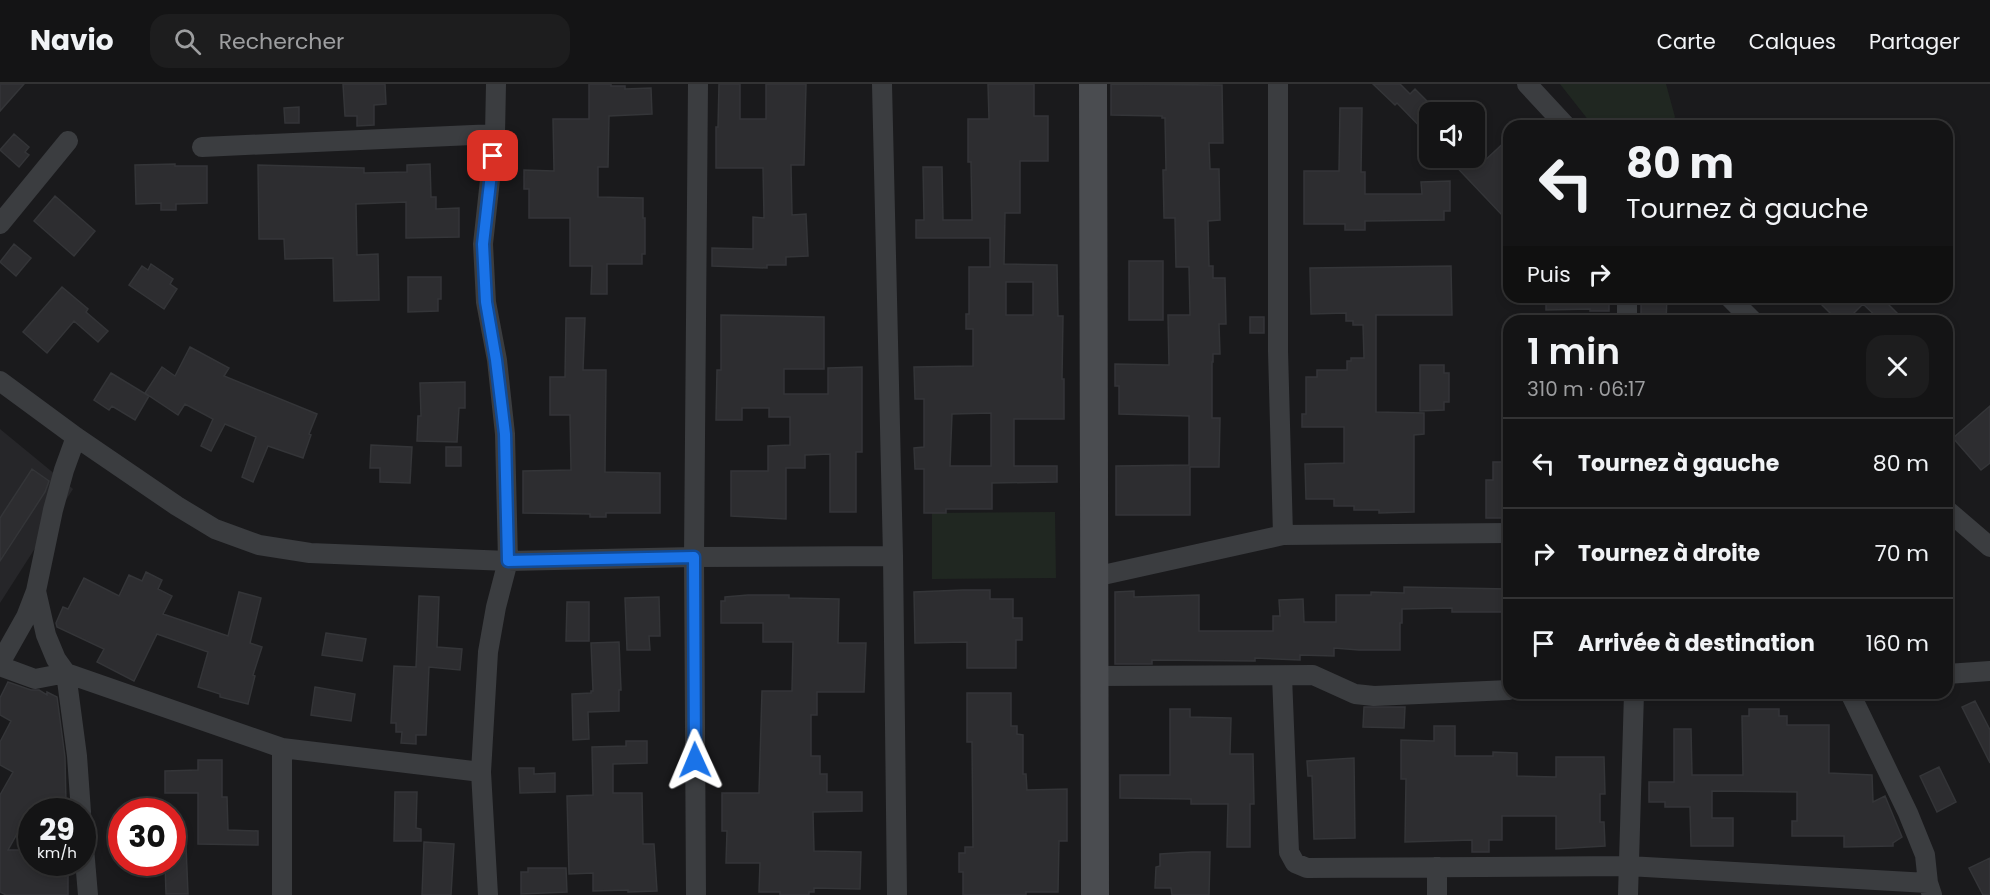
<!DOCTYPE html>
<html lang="fr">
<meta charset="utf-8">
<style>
:root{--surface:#141415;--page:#1d1d1e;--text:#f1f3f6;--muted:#9d9ea0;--line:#333334}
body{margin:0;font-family:Poppins,sans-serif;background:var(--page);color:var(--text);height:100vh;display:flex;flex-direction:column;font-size:22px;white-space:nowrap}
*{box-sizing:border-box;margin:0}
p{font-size:20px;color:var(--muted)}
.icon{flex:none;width:33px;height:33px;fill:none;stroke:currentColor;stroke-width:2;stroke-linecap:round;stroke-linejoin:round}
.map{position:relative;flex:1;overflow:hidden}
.details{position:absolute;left:1503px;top:231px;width:450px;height:384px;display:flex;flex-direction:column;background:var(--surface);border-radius:18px;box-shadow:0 3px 9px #0003,0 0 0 2px var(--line)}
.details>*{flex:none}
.banner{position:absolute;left:1503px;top:36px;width:450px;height:183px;border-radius:18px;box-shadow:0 3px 9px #0003,0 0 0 2px var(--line);background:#141415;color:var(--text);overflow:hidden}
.buttons{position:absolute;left:1419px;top:18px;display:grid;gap:12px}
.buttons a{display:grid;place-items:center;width:66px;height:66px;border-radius:12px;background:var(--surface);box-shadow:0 3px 9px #0003,0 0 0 2px var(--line);font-size:30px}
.speed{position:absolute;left:18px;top:714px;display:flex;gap:12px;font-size:30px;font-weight:700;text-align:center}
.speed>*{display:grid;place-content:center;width:78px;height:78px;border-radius:50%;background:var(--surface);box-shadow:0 3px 9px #0003,0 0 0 2px var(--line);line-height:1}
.speed small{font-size:15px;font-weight:400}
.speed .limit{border:9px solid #d22;background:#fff;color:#111}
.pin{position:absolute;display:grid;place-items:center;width:51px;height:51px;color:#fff;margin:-26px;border-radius:12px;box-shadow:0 3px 9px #0006}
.me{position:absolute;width:66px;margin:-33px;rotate:359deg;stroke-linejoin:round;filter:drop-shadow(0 0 4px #0008)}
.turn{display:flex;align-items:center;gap:21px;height:126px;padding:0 24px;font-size:27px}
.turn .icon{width:78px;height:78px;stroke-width:2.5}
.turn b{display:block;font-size:42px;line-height:51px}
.then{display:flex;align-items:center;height:57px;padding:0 24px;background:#0003;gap:12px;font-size:22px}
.round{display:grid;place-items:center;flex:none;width:63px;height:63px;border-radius:18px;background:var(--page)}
.headline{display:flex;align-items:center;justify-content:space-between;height:102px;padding:0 24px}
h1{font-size:36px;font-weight:600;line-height:45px}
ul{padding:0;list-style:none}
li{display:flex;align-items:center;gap:18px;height:90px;padding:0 24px;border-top:2px solid var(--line)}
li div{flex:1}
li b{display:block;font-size:22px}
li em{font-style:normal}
header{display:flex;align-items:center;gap:36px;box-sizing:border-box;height:84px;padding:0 30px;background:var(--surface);border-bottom:2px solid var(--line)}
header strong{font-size:28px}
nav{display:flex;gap:33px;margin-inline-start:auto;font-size:21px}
.search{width:420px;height:54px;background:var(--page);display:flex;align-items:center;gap:15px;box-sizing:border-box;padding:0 21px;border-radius:18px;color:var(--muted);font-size:22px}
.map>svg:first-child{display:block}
.built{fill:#262629}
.green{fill:#202721}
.building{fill:#2d2d30;stroke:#343538;stroke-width:1.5;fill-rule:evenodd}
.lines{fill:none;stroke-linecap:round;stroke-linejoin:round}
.street{stroke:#3b3d40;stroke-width:20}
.secondary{stroke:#4a4c50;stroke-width:28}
.route-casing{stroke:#114b97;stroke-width:15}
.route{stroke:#1a73e8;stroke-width:10}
</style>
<header>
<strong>Navio</strong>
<div class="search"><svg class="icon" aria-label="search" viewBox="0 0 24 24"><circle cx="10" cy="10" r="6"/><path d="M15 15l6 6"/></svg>Rechercher</div>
<nav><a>Carte</a><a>Calques</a><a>Partager</a></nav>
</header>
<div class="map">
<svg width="1990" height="811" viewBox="0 0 1990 811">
<rect width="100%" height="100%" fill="#1a1a1c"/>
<path class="built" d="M0,345L73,405L0,519Z"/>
<path class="green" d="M1560,0H1666L1675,33L1669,42H1593Z
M1055,428L1056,494L932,495V429Z"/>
<path class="building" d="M0,0H24L0,27Z
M343,0H385L386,20L374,21V41L357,42V32H345Z
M589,0H611V2H625V5L651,4L652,30L609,32L608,83H598V113L643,114V134H645V170H642V180H607V210H591L592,182H570V134H529V105H524V86L554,87L553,35H589Z
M719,0H740V35H766V0H806L804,81H791L792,131L806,130L808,172L786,173V181H767V184L712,182V164L753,165V133L764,134L763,84H716V43H718Z
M988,0H1034V32H1048V77H1020V129H1005L1004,180L1057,181L1058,232H1063L1062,295H1064V335H1014V382H1057V398L992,399V425H946V429H924V385H915L914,364L924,363V315H915L914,283L973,282V245H966V230H969V183H990V154H916V136H924L923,83H942L943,136H972L971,78H968V35H989ZM1006,198H1033V231H1006ZM991,329V382H950L952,330Z
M1111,0L1222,1L1223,59H1209L1210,85H1219L1220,136L1208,137L1209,182H1213V194H1225L1226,240H1219L1220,270H1213V278H1212V334H1220L1219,383H1190V431H1116V382L1189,381V332L1119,330V302H1115V280L1169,281L1168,231H1190L1189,183H1176L1175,134H1164L1163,86H1166L1165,34H1162V32L1111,31Z
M1373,0H1400L1410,10L1415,5L1430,20V53L1397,19L1395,21Z
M299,23V39H285L284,24Z
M1340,24H1362L1361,88H1365V110H1422L1421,98L1450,97V127H1444V136L1365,137V146H1345V140H1304V87H1339Z
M14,50L29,63L25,68L29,71L19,83L0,66Z
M1509,54V124L1502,131L1448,74H1475L1481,80Z
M175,80V82H207V119L176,120V126H161V119L136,120L135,81Z
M430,80L431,113H436V125L459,124V153L406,154V118L356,120L357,171L378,170L379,216L334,217L333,174L285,175L284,155H259L258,81L364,84V89L407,88V81Z
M55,112L95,147L74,172L34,137Z
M14,160L31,174L16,192L0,178Z
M1129,177H1163V236H1129Z
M151,180L173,195L170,200L177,205L164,225L129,201L142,182L148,186Z
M1451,182L1452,231H1376V328L1424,329V350L1414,351V428L1379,429V426H1354V422H1334V415H1306L1305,380L1344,379V343H1302V330H1306V293H1317V286H1347V277H1351V274H1364L1363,241H1353V237H1346V229L1311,230L1310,184Z
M408,193H441V215H438V227L408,228Z
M62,203L88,225L86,228L108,247L98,258L74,237L47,269L23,248Z
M1546,213H1609V227H1590V225L1546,226Z
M1641,213H1667L1666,237H1641Z
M1814,213H1881L1905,237H1881L1863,220L1846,237L1839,230L1835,234Z
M721,231L824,233V285H784V310H828V284L862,283V368H856V428H830V370L805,371V384H786V435L731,432V387H768V362L790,361V333H769V324H742V336H716L717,286H721Z
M1250,233H1264V249H1250Z
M566,234H585L583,286H606L605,388L660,389V429H606V433H590V430L523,429V387L571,386L570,331H550V293H565Z
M190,263L229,284L224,292L317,330L309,350L311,351L303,374L268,362L253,398L242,393L256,353L225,340L211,367L201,362L213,335L185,320L178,331L145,309L162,283L175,292Z
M1420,281H1444V289H1449V318H1444V326L1420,327Z
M111,289L149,312L135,336L112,322L109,326L94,316Z
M465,298V324H459L457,358L417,357L418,332H421L420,299Z
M1990,322V379L1981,386L1953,354Z
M371,361L412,363L410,399L380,398V384H370Z
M446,363H461V382H446Z
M1493,378H1509V434H1486V396H1493Z
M32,385L49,397L45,408L0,477V434Z
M146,488L162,496L158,505L172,512L163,530L228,552L239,508L261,514L250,559L262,563L253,591L255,592L248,620L220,613V610L198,603L208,568L157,550L134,597L97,578L104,565L57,543L56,539L63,523L68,525L84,494L119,512L129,491L142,497Z
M1404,503L1509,505V528H1452V524L1402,525V539H1400V566H1359L1334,564V572L1300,571V576L1255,574V577L1152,576V580H1115V508L1134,507V513L1199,511V547H1273V532H1280L1279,516L1303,515L1304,538H1336V511H1371V508L1404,509Z
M963,506H990V515H1013V534H1022V556H1016V584H967V558L915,559L914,508Z
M748,511H789V514L839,515L838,559H866L864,608H817V631H811V672H820V690H827V708H862V727L813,728L814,767L861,768L860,805L814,804V808H809V811H780V808H759L760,779H726L727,747H722V709H759L762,607H792L793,558H763V539H721V517H725V513Z
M419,512L439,513L437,563L462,565L460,586L429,583L426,651H416V660L401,659L402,648H396V639H391L394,582L416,583Z
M659,513L660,552H649L650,566H627L625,514Z
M567,518H589V557H566Z
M326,549L366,555L362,577L322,571Z
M619,558L621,606H619V627L588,628L589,655L573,656L572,610L591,609V607H593L591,559Z
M8,598L31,606H39L47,611V608L57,613L65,673L66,719H64V728H32V741H22L8,766H32V778H68V811H6L0,808V711L13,688L0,681V658L11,637L0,631V614Z
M315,603L355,610L351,637L311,631Z
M967,609H1011V642H1017V650L1023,651V690H1026L1027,706L1067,705V757H1059L1058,808H1026V811H963V788H959V769H965V763H973L972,658H967Z
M1975,617L1990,646V679L1962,623Z
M1364,623H1405L1404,644L1363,643Z
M1170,625H1190V633L1231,634L1230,670H1253L1254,720H1250V763H1227L1228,720H1191V715L1120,714V691H1170Z
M1749,625H1779V632H1787V641H1829V689L1872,691L1873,718L1885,712L1902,753L1893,759V762L1844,763V752H1792V737H1797V708L1712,707V734H1733V762H1691L1690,723H1665V718H1649V698H1674V645H1691L1692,691H1743L1742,632H1749Z
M1434,642H1455V672H1493V668L1517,669V692L1556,693V673H1604L1605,710H1600V738H1604L1605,762L1556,765V732H1502V756H1489V768H1472V756L1405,758L1406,695H1401V656L1434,657Z
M626,657H647V679L613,680V709H642L643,760H654L657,807L628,808V806L593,807V789L569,790L567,712L593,711L592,663L626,662Z
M1354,674L1355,754L1314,755L1312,692H1308L1307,677Z
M198,676H222V713H227L228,746L258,747V761L198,760V709H165V687L198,686Z
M1939,683L1956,718L1937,728L1920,692Z
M519,684H534V690L555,689V708L520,709Z
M395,708H417L416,744L421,745V757H394Z
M424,758L454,760L451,811H422Z
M186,762L188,810H166L165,778H172V763Z
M1192,768H1210L1209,811H1172L1171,804H1155L1156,783L1160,782V770Z
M1990,774V811H1983L1969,784Z
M528,784H566L567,808L521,810V788H528Z"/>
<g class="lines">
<path class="street" d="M882,0L893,472L897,811
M1278,0V267L1283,451
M1527,0L1566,42
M202,63L495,50
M0,140L68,57
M1627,213V237
M1729,213L1753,237
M0,297L76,353L177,422L215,445L259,461L310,469L508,477L694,473L893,472
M1947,426L1990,463
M1094,493L1283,451L1509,449
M36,507L46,551L56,575L66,589L77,672L81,728
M0,579L26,533L36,507L53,426L64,386L76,353
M0,582L35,595L66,589L282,664L481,688
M1947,590L1990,587
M1095,592L1313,591L1355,610L1374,612L1509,606
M1282,592L1289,768L1295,779L1307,784L1628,782L1928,799
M1850,609L1908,729L1925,771L1928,799L1932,811
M82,741L88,811
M1437,783V811
M282,811V664
M488,811L481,688L488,568L496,523L508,477L505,350L497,276L486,218L483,160L495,50L496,0
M696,811L694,473L698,0
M1628,811L1634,609"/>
<path class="secondary" d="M1093,0L1095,811"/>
</g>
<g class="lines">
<defs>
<path id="route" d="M493,72L483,160L486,218L496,276L505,350L508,477L694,473L695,676"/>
</defs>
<use href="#route" class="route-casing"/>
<use href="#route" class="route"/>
</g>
</svg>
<div class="buttons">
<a><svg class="icon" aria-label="sound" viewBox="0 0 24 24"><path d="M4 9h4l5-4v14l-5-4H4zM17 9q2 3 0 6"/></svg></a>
</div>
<div class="speed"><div>29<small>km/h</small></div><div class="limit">30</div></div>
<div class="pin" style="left:493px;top:72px;background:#d93025"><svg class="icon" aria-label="arrive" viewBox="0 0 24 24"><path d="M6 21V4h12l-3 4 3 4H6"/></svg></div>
<svg class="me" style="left:695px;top:676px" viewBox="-20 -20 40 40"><path d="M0-17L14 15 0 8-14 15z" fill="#1a73e8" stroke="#fff" stroke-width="4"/></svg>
<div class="banner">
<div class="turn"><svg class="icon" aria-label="left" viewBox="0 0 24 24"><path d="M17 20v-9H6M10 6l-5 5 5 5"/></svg><div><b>80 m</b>Tournez à gauche</div></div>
<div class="then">Puis<svg class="icon" aria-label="right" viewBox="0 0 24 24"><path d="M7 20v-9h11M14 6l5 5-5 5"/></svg></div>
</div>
<section class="details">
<div class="headline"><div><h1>1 min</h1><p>310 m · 06:17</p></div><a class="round"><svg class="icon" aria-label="close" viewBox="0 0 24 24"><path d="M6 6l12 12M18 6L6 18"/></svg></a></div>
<ul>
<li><svg class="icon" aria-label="left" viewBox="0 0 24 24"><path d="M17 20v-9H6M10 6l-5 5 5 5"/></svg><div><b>Tournez à gauche</b></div><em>80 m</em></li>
<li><svg class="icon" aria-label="right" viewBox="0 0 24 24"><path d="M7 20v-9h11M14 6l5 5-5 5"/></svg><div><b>Tournez à droite</b></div><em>70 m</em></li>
<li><svg class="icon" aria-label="arrive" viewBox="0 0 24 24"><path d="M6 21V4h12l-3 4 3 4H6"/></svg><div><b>Arrivée à destination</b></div><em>160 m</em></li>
</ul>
</section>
</div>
